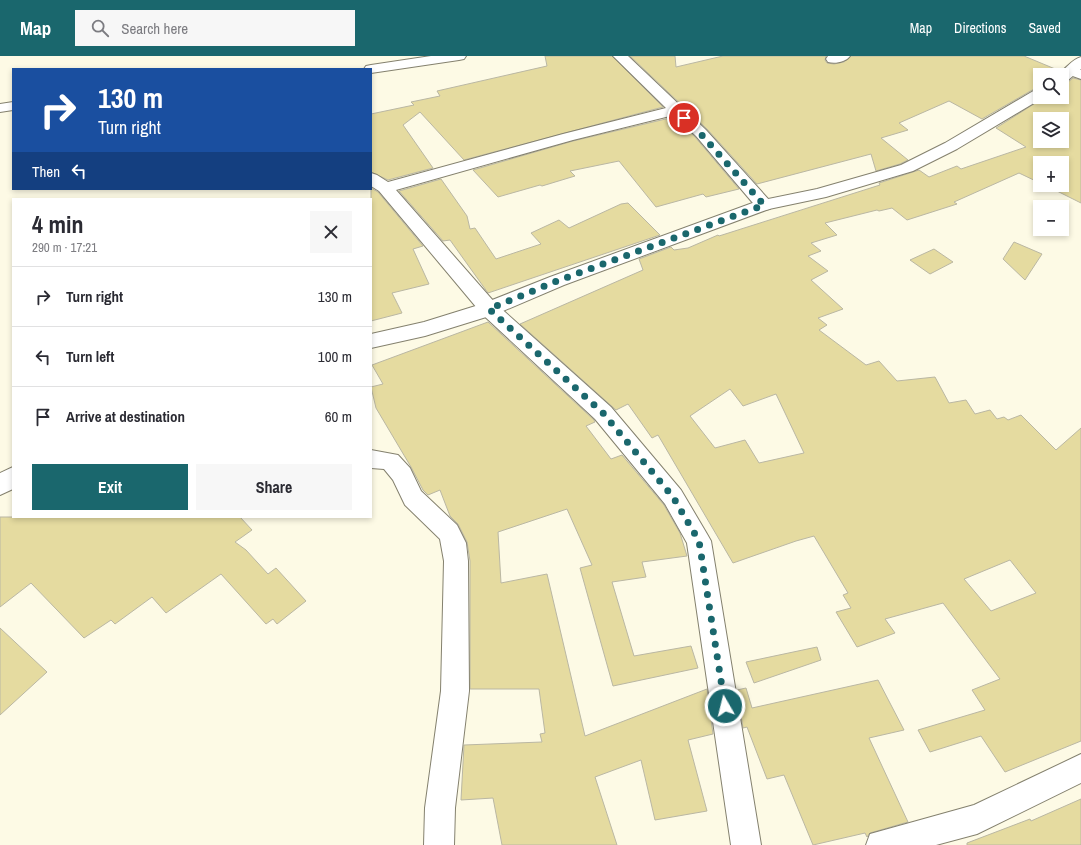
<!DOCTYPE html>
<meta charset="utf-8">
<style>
:root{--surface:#fff;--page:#f7f7f7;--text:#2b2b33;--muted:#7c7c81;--line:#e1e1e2;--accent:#1a676d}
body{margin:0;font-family:"Archivo Narrow",sans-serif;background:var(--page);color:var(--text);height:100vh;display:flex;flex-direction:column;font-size:15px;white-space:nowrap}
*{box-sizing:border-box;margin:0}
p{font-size:13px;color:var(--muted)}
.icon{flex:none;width:22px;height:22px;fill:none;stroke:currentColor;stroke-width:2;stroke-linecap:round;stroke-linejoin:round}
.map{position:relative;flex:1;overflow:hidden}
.sheet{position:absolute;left:12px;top:142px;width:360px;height:320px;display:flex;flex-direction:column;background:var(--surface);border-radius:0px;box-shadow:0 2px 6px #0003}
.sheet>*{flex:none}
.hud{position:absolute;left:12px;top:12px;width:360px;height:122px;border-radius:0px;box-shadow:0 2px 6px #0003;background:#1a4fa0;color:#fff;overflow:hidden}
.buttons{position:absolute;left:1033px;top:12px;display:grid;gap:8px}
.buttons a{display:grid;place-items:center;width:36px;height:36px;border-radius:0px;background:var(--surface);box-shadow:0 2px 6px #0003;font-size:20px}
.pin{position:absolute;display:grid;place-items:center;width:34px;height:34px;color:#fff;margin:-17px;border:2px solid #fff;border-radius:50%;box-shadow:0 1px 4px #0007}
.me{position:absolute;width:44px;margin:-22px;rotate:352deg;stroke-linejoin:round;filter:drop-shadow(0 0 3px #0008)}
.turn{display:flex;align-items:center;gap:14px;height:84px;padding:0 20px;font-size:18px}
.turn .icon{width:52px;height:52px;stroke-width:2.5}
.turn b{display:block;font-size:28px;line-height:34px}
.then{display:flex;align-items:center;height:38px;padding:0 20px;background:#0003;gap:8px;font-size:15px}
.round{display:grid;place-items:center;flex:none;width:42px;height:42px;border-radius:0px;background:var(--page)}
.summary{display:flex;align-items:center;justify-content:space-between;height:68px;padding:0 20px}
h1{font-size:24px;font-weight:800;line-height:30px}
.button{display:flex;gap:8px;margin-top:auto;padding:8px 20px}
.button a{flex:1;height:46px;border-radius:0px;background:var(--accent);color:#fff;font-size:16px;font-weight:800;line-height:46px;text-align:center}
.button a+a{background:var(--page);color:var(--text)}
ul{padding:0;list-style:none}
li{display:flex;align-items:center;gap:12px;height:60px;padding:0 20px;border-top:1px solid var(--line)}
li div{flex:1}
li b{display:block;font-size:15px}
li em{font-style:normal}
header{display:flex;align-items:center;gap:24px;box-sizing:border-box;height:56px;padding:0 20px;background:var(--accent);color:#fff}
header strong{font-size:19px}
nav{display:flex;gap:22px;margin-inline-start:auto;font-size:14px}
.search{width:280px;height:36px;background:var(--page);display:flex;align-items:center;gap:10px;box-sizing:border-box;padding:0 14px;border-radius:0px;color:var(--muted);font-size:15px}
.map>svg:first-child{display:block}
.building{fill:#e5dba0;stroke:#bab7a3;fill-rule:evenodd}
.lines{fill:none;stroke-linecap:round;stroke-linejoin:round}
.minor-casing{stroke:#84816e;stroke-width:2}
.secondary-casing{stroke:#84816e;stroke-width:2}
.minor{fill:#fff;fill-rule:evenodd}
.secondary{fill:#fff;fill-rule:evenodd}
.route{stroke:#1a676d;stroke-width:7;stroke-dasharray:0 12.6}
</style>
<header>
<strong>Map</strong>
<div class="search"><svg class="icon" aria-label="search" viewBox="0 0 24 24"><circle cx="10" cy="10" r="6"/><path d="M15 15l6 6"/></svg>Search here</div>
<nav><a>Map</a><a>Directions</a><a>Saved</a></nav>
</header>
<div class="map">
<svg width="1081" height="789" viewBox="0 0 1081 789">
<rect width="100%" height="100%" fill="#fdfae5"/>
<path class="building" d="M545,0H612L663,51L464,104L420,56L403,69L433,112L388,124L371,116V58L414,49L411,46L440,40L437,35L547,10Z
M630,0H675L676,11L723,0H826L825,4L827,7L834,8L844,6L851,0H1024L1060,15L1056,19H1040V32L1034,33L982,63L949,45L899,67L908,74L881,82L908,104L900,108L876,115L871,98L757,128L707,73Z
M1073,22L1081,24V147L1045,129H1062V107H1040V127L1019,117L954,146L957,148L907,164L892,152L879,155L877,154L825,167L837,179L811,187L821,195L808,200L828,215L811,224L843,253L818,262L827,269L819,274L866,309L879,305L897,325L935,321L949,347L966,344L975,358L990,354L997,363L1004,361L1008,364L1021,359L1056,394L1081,372V685L1005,716L981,680L930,696L918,674L985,654L972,634L1000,623L943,547L885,563L895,577L857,591L836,556L851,552L843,539L848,537L814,480L796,485L733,507L658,379L652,382L628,348L616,354L520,268L643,214L639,203L671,191L674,194L688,192L718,179L719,180L880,129L879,127L919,114L929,121L957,110L961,113L1026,91L996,72L1045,41H1062V27L1068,26ZM1040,63H1062V85H1040ZM730,333L743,350L776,338L804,397L759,407L745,384L715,392L690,360ZM1010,504L1036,537L991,555L964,523Z
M674,61L695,81L739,133L706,141L703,138L656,151L619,105L570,115L575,120L542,130L540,129L498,141L473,114L573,85Z
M441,123L467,160L470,173L475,172L496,203L541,188L531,177L559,164L569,172L621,148L628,147L660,179L488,237L450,184L443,185L399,135Z
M371,132L378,136L423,190L413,193L429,228L392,237L402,257L371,265Z
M1014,186L1042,198L1025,224L1003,203Z
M934,193L953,206L930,218L910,204Z
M488,266L594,364L595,366L586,370L611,403L622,399L664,449L680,477L687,500L642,506L646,521L612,526L634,600L691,590L698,612L613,630L580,512L592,509L567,453L498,476L501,527L547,518L585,680L707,633L713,678L688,684L707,755L655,764L641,704L595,721L617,789H502L493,742L461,744L464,689L542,686L540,678L545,677L539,633H470V505L467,486L458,468L450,460L440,434L428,439L423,434L411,411L376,352L371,331L383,328L372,309Z
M0,461H240L252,474L235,486L246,494L268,518L276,512L306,545L277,568L273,563L266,568L221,518L166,557L152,541L115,568L111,564L84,582L31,527L0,551Z
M0,572L47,616L0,659Z
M817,591L821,604L754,627L746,606Z
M878,624L904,674L869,682L908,766L870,777L867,781L865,777L813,789L784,719L767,723L747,671L743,672L737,634L746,632L752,652Z
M1081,743V789H967V787L1030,763L1031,765Z"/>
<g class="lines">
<defs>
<path id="minor" d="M431,0H466L464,3L459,4L371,17V13H364L366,10L371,9Z
M613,0H628L706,74L770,145L772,149L770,153L764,154L758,153L696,80L674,59L573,84L396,134L496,248L611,351L681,434L707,478L711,485L761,789H731L687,487L665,448L595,363L482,258L379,135L371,130V117L377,119L388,126L563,78L666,52Z
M828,0H850C846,6 835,8 828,6L826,3Z
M1072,11L1081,14V23L1067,18L1065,15L1067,12Z
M13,46V54L0,56V48Z
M371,394L398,399L410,412L421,435L457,469L466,487L468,505L469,635L455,752L454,789H424L425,752L441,635L444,505L440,483L405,449L393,424L384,413L371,412Z
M1081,698V727L977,778L936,789H866L870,778L974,749Z"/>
<path id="secondary" d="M1081,1V13L1067,25L1062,26V19H1057C1065,14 1072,3 1081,1Z
M1040,33V41H1044L957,93L913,115L826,141L769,153L564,229L496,258L425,280L371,292V278L424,266L482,248L550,221L758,145L817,133L901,109L945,87L1035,34Z
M13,411V433L0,439V417Z"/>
</defs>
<use href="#minor" class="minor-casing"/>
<use href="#secondary" class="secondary-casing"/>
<use href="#minor" class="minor"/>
<use href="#secondary" class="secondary"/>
</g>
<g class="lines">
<path class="route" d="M684,62L700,77L764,149L557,225L489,253L603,357L673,441L699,485L725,650"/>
</g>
</svg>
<div class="buttons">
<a><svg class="icon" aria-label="search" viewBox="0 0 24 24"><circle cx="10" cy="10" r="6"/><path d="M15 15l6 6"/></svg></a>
<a><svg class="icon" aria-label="layers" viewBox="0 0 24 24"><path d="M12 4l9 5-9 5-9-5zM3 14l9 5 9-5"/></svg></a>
<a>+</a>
<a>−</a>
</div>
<div class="pin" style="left:684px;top:62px;background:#d93025"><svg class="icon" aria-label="arrive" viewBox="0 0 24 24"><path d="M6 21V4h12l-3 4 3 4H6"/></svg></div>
<svg class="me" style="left:725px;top:650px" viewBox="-20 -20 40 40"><circle r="17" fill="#1a676d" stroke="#fff" stroke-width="3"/><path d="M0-11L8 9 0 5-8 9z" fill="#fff"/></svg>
<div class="hud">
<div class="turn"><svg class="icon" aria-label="right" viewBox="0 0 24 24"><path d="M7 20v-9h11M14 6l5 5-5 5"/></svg><div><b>130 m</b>Turn right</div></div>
<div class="then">Then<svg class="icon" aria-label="left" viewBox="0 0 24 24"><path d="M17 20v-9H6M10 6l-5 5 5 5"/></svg></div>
</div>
<section class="sheet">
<div class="summary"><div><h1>4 min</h1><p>290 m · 17:21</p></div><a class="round"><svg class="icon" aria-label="close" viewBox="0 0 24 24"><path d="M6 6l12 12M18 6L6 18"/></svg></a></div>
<ul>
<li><svg class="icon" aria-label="right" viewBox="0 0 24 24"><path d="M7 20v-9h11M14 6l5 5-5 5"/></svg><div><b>Turn right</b></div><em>130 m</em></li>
<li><svg class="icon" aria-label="left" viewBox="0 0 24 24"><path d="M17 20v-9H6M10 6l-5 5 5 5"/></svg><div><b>Turn left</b></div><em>100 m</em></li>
<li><svg class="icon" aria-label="arrive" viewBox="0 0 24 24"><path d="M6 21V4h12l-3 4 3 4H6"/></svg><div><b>Arrive at destination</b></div><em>60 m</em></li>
</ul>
<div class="button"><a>Exit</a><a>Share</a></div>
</section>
</div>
